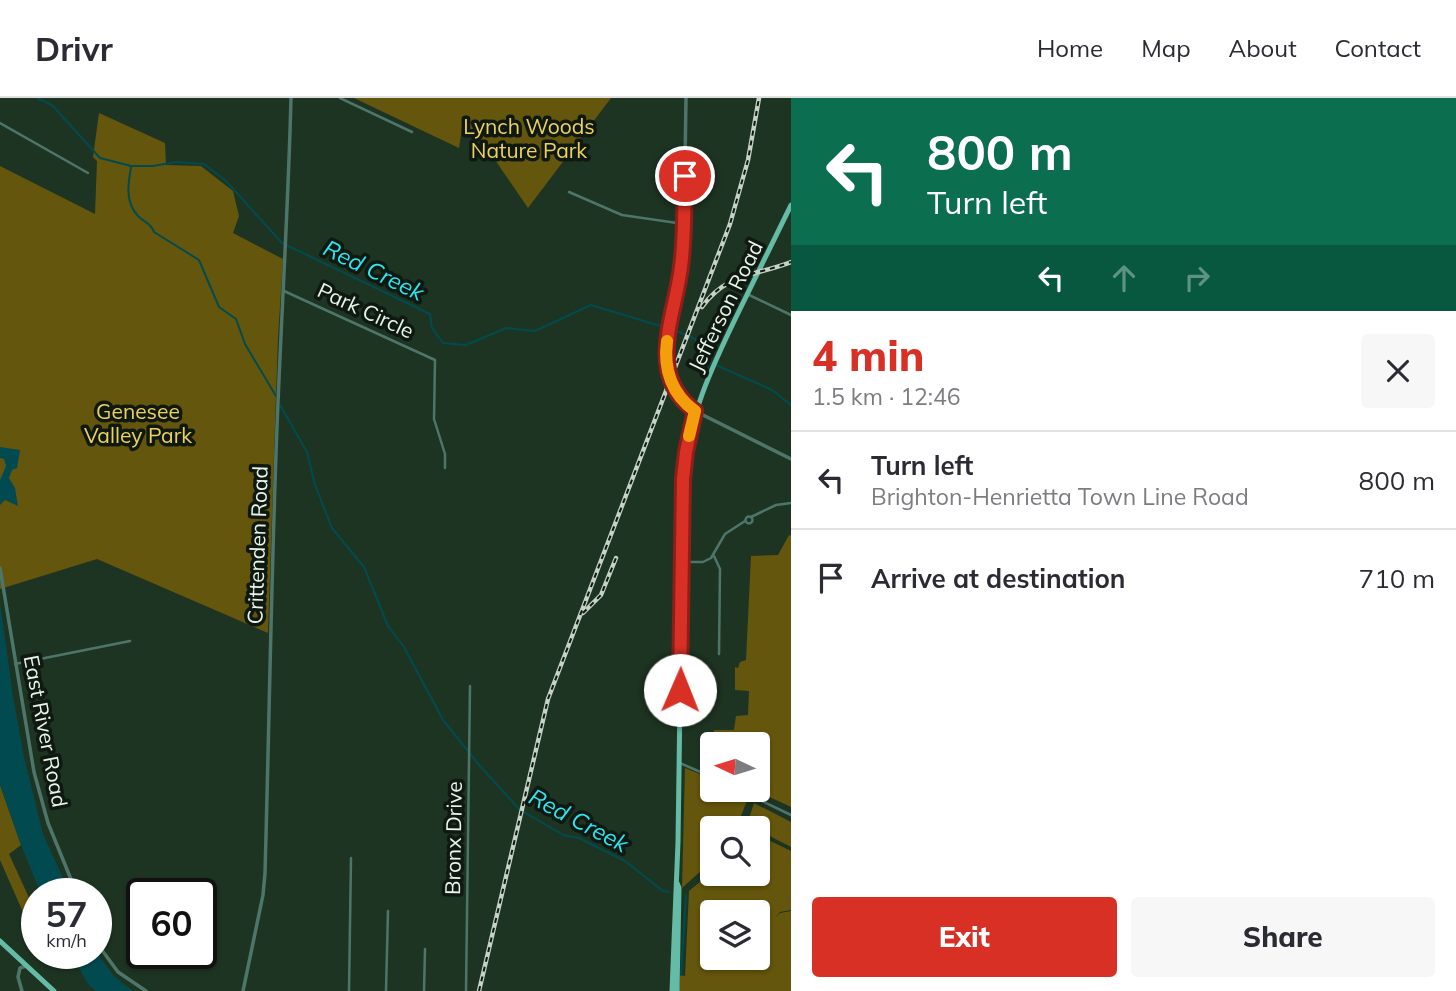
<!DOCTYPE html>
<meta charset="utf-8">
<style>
:root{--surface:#fff;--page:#f7f7f7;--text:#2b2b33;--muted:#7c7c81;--line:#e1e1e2;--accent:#d93025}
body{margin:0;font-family:Mulish,sans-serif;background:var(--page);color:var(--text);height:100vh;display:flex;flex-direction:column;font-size:26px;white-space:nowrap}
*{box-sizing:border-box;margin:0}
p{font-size:23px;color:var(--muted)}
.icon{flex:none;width:38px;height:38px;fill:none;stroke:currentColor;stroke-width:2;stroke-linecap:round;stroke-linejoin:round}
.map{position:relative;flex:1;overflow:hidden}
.sheet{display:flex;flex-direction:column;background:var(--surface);width:665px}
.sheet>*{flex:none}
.hud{background:#0b6e4f;color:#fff;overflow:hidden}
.needle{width:46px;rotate:274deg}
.buttons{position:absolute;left:700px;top:634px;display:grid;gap:14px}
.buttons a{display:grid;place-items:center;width:70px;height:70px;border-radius:7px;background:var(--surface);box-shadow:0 2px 5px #0004;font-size:35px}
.speed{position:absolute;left:21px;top:780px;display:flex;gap:14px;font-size:35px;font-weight:700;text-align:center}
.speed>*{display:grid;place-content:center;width:91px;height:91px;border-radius:50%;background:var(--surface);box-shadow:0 2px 5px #0004;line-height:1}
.speed small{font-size:18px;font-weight:400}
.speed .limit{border:4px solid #111;border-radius:10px;background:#fff;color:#111}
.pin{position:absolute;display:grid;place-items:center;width:60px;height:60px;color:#fff;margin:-30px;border:4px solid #fff;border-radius:50%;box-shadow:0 2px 7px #0007}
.me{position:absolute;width:77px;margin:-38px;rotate:1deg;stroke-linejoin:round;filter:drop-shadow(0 0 5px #0008)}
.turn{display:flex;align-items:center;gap:24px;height:147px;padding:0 21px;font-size:32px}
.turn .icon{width:91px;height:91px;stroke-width:2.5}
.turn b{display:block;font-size:49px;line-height:60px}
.lanes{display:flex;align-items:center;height:66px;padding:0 21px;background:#0003;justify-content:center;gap:35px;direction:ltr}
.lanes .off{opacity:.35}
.round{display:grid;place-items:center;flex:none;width:74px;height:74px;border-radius:7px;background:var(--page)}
.headline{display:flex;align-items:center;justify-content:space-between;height:119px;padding:0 21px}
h1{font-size:42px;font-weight:800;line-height:52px;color:var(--accent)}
.action{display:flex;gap:14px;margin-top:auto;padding:14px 21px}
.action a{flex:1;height:80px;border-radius:7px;background:var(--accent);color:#fff;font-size:28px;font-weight:800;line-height:80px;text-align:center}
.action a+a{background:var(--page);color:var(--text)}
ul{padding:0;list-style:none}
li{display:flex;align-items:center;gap:21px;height:98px;padding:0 21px;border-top:2px solid var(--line)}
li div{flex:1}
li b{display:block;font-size:26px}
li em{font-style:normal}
header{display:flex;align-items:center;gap:42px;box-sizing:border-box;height:98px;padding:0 35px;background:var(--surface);border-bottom:2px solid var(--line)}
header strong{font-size:33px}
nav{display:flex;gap:38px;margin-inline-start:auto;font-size:24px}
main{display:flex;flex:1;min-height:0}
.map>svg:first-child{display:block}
.green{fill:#65560d;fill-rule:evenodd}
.water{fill:#014b50}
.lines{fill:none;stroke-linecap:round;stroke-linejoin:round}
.stream{stroke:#014b50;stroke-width:2}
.minor{stroke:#4e756a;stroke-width:2.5}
.tertiary{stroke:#4e756a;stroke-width:3.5}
.primary{stroke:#65bba6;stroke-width:5}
.rail-casing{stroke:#c4d3c6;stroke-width:4.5}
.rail{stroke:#0f1911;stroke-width:2;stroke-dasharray:5;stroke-linecap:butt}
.route-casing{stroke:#8d1f18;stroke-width:18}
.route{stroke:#d93025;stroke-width:12}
.slow{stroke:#f59e0b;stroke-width:12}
.labels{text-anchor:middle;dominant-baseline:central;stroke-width:7;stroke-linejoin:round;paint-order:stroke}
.park-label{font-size:21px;fill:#edd260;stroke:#0f1911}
.street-label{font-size:21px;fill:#e9f7eb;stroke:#0f1911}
.water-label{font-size:23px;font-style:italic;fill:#2fe5f1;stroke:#0f1911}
</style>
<header>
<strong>Drivr</strong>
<nav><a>Home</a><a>Map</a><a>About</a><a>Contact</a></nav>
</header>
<main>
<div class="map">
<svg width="791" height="893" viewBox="0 0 791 893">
<rect width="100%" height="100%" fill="#1e3422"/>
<path class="green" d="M354,0H611L528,110L480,40L462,30L459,50Z
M99,15L165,45L166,67L201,68L233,93L239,118L233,135L283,161L278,240L268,535L97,461L0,491V68L95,116L97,63L93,59Z
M789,437L791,438V709L752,691H758V646H715L716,643L713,640L714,632H734L736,618L748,617L749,593L735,592V569L738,570L740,564L746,562L751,458L778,457Z
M685,670L712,681V691H734L749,698L736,730H712V763L682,790Z
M0,687L21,747L9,756L37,817V846L0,762Z
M754,705L791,724V749L758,732V730L747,727Z
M758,737L791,753V812L780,814L775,820L780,815L791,813V893H679L680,877L685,878L689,793L712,774L758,775ZM712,814H758V859H712Z"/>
<path class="water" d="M0,349L20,352L17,370L12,372L9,380L15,390L18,408L5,402L0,407V382L6,368L4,361L0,360Z
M0,505L13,598L24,659L43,736L70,796H41L21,747L0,687Z
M96,853C107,870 116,883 134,893H96L88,886L71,856H96Z"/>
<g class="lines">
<path class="stream" d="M37,0L52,7L100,60L131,68H153L176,64L204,66L226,83L282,145L430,216L432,230L443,245L466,247L506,230L535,233L591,207L677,233L695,241L699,252L709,264L772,292L791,307
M131,69C128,86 125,104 138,118C145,125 151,125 154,134L199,162L219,209L236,221L245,246L276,298
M280,307L307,354L315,387L332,430L364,469L388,528L404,549L443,622L480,668L519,711L563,737L579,740L625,763L663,793L669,794
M681,877L686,797"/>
<path class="minor" d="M340,0L412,34
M0,25L88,75
M569,94L622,117L684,126
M284,193L435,262L434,321L445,356V370
M747,196L791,217
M745.5 422a3.5 3.5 0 1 1 7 0a3.5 3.5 0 1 1-7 0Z
M751,419L776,407L791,405
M714,458L720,471L719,556
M684,464H703L711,460L725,436L745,423
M15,566L130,543
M680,665L712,679
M737,691L791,717
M349,893L351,760
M386,893L388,813
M424,893L425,851
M466,893L470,588"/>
<path class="tertiary" d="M686,0L684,131L679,183L666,247L668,277L681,300L695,313L791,361
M0,470L34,674L48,725L77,796
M96,844L118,874L146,893
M22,893L18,879L20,870L26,868
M243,893L263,797L265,775C269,635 271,495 276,356C280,237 288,119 291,0"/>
<path class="primary" d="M0,843L54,893
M672,893L678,744L683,391C685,324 712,268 741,209C758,175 774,141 791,107
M677,893L679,790L677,785"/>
<defs>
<path id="rail" d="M702,209C726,175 755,178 791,164
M583,515L601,497L616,460
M479,893L548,601L730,126L748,62L759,0"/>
</defs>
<use href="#rail" class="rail-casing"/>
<use href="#rail" class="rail"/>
</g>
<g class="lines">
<defs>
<path id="route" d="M680,592L683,381L686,354L695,313C645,276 675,219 681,169C685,139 684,108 685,78"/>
</defs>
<use href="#route" class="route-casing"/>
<use href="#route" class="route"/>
<path class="slow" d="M667,243C663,271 672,297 695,313L689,338"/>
</g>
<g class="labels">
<g class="park-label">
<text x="529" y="28">Lynch Woods<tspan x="529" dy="24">Nature Park</tspan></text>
<text x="138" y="313">Genesee<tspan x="138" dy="24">Valley Park</tspan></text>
</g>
<g class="street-label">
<text transform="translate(725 208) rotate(-64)">Jefferson Road</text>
<text transform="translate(366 212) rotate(25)">Park Circle</text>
<text transform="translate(257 447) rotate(-88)">Crittenden Road</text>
<text transform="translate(46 633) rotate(79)">East River Road</text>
<text transform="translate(453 740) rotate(-89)">Bronx Drive</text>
</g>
<g class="water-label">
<text transform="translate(374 172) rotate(26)">Red Creek</text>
<text transform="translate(579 722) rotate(28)">Red Creek</text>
</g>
</g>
</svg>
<div class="buttons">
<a><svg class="needle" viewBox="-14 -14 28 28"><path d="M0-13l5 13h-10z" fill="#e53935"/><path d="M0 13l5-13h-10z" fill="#7c7c81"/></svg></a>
<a><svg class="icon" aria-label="search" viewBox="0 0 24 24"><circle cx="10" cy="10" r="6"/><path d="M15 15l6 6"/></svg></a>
<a><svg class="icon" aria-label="layers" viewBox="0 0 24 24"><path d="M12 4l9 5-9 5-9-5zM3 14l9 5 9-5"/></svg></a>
</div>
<div class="speed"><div>57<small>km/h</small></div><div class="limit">60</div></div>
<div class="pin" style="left:685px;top:78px;background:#d93025"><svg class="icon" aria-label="arrive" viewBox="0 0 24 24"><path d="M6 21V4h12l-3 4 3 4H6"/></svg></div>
<svg class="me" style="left:680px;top:592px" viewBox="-20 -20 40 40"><circle r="19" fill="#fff"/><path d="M0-13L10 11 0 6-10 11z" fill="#d93025"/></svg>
</div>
<section class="sheet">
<div class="hud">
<div class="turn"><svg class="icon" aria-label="left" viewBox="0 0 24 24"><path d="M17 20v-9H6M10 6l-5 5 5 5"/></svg><div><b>800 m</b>Turn left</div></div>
<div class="lanes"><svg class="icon" aria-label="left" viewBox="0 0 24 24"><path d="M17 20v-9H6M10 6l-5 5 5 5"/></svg><svg class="icon off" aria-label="ahead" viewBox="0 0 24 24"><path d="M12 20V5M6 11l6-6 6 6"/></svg><svg class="icon off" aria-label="right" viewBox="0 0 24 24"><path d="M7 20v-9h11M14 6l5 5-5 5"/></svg></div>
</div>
<div class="headline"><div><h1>4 min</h1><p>1.5 km · 12:46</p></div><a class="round"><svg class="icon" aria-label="close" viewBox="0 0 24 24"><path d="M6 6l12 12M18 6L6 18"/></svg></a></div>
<ul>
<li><svg class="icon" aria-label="left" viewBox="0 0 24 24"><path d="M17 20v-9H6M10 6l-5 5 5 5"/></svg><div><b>Turn left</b><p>Brighton-Henrietta Town Line Road</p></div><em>800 m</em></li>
<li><svg class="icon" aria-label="arrive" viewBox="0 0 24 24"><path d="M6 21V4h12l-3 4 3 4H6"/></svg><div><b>Arrive at destination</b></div><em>710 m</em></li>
</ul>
<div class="action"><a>Exit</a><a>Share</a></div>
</section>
</main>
